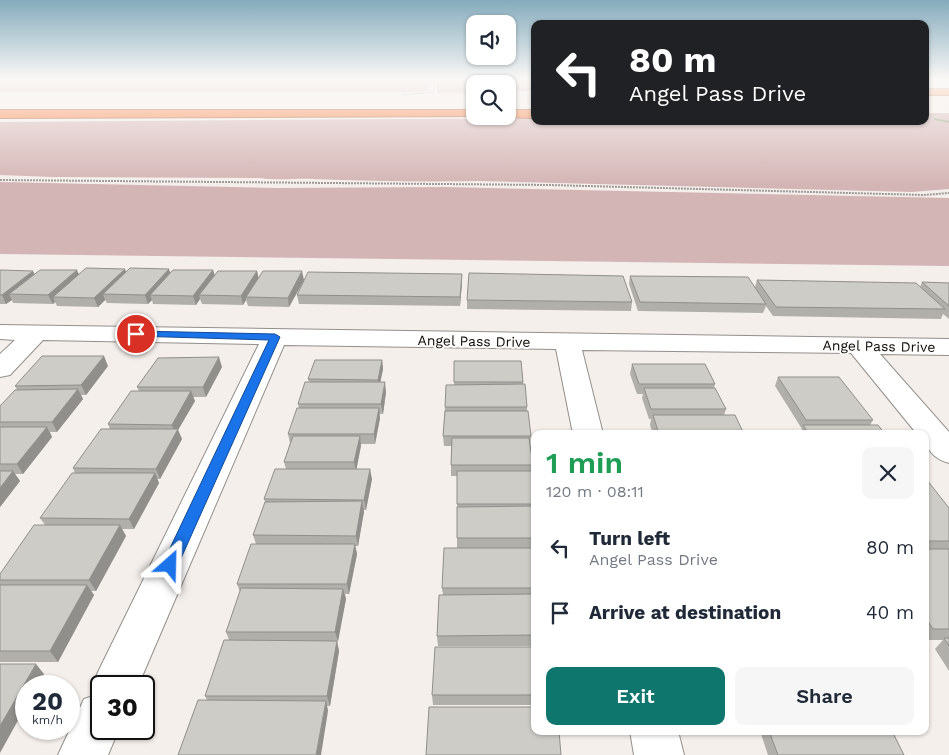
<!DOCTYPE html>
<meta charset="utf-8">
<style>
:root{--surface:#fff;--page:#f6f6f7;--text:#1f2937;--muted:#747a83;--accent:#0f766e}
body{margin:0;font-family:"Work Sans",sans-serif;background:var(--page);color:var(--text);height:100vh;display:flex;flex-direction:column;font-size:19px;white-space:nowrap}
*{box-sizing:border-box;margin:0}
p{font-size:16px;color:var(--muted)}
.icon{flex:none;width:28px;height:28px;fill:none;stroke:currentColor;stroke-width:2;stroke-linecap:round;stroke-linejoin:round}
.map{position:relative;flex:1;overflow:hidden}
.details{position:absolute;left:531px;top:430px;width:398px;height:305px;display:flex;flex-direction:column;background:var(--surface);border-radius:10px;box-shadow:0 1px 4px #0004}
.details>*{flex:none}
.hud{position:absolute;left:531px;top:20px;width:398px;height:105px;border-radius:10px;box-shadow:0 1px 4px #0004;background:#202124;color:#fff;overflow:hidden}
.buttons{position:absolute;left:466px;top:15px;display:grid;gap:10px}
.buttons a{display:grid;place-items:center;width:50px;height:50px;border-radius:10px;background:var(--surface);box-shadow:0 1px 4px #0004;font-size:25px}
.speed{position:absolute;left:15px;top:675px;display:flex;gap:10px;font-size:25px;font-weight:700;text-align:center}
.speed>*{display:grid;place-content:center;width:65px;height:65px;border-radius:50%;background:var(--surface);box-shadow:0 1px 4px #0004;line-height:1}
.speed small{font-size:12px;font-weight:400}
.speed .limit{border:2px solid #111;border-radius:8px;background:#fff;color:#111}
.pin{position:absolute;display:grid;place-items:center;width:42px;height:42px;color:#fff;margin:-21px;border:2px solid #fff;border-radius:50%;box-shadow:0 1px 5px #0007}
.me{position:absolute;width:55px;margin:-28px;rotate:25deg;stroke-linejoin:round;filter:drop-shadow(0 0 4px #0008)}
.turn{display:flex;align-items:center;gap:18px;height:105px;padding:0 15px;font-size:22px}
.turn .icon{width:65px;height:65px;stroke-width:2.5}
.turn b{display:block;font-size:35px;line-height:42px}
.round{display:grid;place-items:center;flex:none;width:52px;height:52px;border-radius:10px;background:var(--page)}
.headline{display:flex;align-items:center;justify-content:space-between;height:85px;padding:0 15px}
h1{font-size:30px;font-weight:600;line-height:38px;color:#1e9e55}
.action{display:flex;gap:10px;margin-top:auto;padding:10px 15px}
.action a{flex:1;height:58px;border-radius:10px;background:var(--accent);color:#fff;font-size:20px;font-weight:600;line-height:58px;text-align:center}
.action a+a{background:var(--page);color:var(--text)}
ul{padding:0;list-style:none}
li{display:flex;align-items:center;gap:15px;height:65px;padding:0 15px}
li div{flex:1}
li b{display:block;font-size:19px}
li em{font-style:normal}
.map>svg:first-child{display:block}
.green{fill:#d4b5b5}
.lines{fill:none;stroke-linecap:round;stroke-linejoin:round}
.stream{fill:#909d7a;fill-rule:evenodd}
.minor-casing{stroke:#938f8b;stroke-width:2}
.highway-casing{stroke:#a55124;stroke-width:2}
.path-far1{stroke:#9d9a97;stroke-width:1;stroke-dasharray:2 1;stroke-linecap:butt}
.path{stroke:#9d9a97;stroke-width:2;stroke-dasharray:2 1;stroke-linecap:butt}
.minor{fill:#fff;fill-rule:evenodd}
.highway{fill:#f87633;fill-rule:evenodd}
.wall{fill:#b0afaa}
.shaded-wall{fill:#908f8b}
.building{fill:#cdccc6;stroke:#908f8b}
.route{fill:#1a73e8;stroke:#114b97}
.labels{text-anchor:middle;dominant-baseline:central;stroke-width:4;stroke-linejoin:round;paint-order:stroke}
.street-label{font-size:14px;fill:#0c0b09;stroke:#fffdfb}
</style>
<div class="map">
<svg width="949" height="755" viewBox="0 0 949 755">
<rect width="100%" height="100%" fill="#f4efeb"/>
<path class="green" d="M0,79H431L427,91L415,92H0Z
M437,79H535V91H508V84H475V93H437Z
M925,113H949V189L912,192L478,181C423,182 368,181 313,179C294,178 280,181 260,178L52,177L0,175V122L535,118V121H925Z
M0,182L276,188L445,187L949,198V266L0,254Z"/>
<g class="lines">
<path class="stream" d="M934,118L949,121V123L934,120Z"/>
<defs>
<path id="minor" d="M0,325L949,339V355L880,354L949,432V463C934,459 925,449 925,434H917L851,353L582,350L603,434H573L556,349L284,345L138,686H101V729H119L108,755H58L84,699L96,695L92,686L99,670L259,344L43,340L10,375L0,377V354L15,340L0,339Z
M630,731H678L684,755H634Z"/>
<path id="highway" d="M925,89H949V95H925Z
M0,110H475V116H480L0,118Z
M508,110H535V118L504,117L508,116Z"/>
</defs>
<use href="#minor" class="minor-casing"/>
<use href="#highway" class="highway-casing"/>
<path class="path-far1" d="M402,95L433,92L435,79"/>
<path class="path" d="M0,180L549,185L924,195L949,193"/>
<use href="#minor" class="minor"/>
<use href="#highway" class="highway"/>
</g>
<path class="wall" d="M0,270L35,274H79L126,272L170,273L213,270L214,275L257,271L258,277L304,280L289,307L248,306L246,300L243,305L202,304L200,299L196,305L153,304L152,300L148,304L107,303L105,300L98,307L57,306L55,302L53,304L13,303L12,300L6,304H0Z
M630,276L755,287L757,280L920,287L922,282L949,283V319L943,314L941,319L773,316L766,306L763,313L638,311L629,284Z
M462,282L460,306L299,304L297,295Z
M467,300L632,302L631,311L467,309Z
M382,360L383,369L380,382L386,392L383,414H379L380,418L375,444H361L356,469L372,479L366,510H364L358,546H355L357,554L349,594H345L346,599L337,642L339,651L330,706H327L328,711L207,700L205,696L229,640L226,632L240,592L237,584L256,544L253,535L265,502L264,499L286,469L284,462L290,443L288,434L299,408L298,404L309,382L308,379Z
M454,361L523,382L527,407V411L531,436L530,445L533,465L532,471L535,483V646H438L437,636L443,595L442,588L457,548V476H451V446H444L443,436L445,407L454,385Z
M632,364L715,384L714,388L726,409L724,415L744,434H653L650,425L651,419H649L642,398L643,394H637L630,374Z
M108,366L86,395H81L83,399L57,432H50L52,437L23,474H15L20,481L0,507V406L17,390L15,386Z
M222,367L206,397H193L195,401L178,430L182,439L160,479H157L159,483L134,529H122L126,536L96,591H91L94,595L58,662H0V574L45,525L40,518L75,473L73,468L110,429L108,424L139,391L137,387Z
M778,377L873,420L870,425L885,434H800L802,429L775,386Z
M925,480L949,508V671L935,649L943,640H925Z
M535,647V705H433L432,695Z
M760,731H892L904,755H768Z"/>
<path class="shaded-wall" d="M125,269L128,277L103,294L105,300L98,307L94,298Z
M169,269L172,278L150,295L152,300L148,304L145,295Z
M77,270L81,279L53,297L55,302L53,304L48,295Z
M213,270L216,279L199,295L200,299L196,305L193,296Z
M33,271L37,279L9,294L12,300L6,304L2,295Z
M257,271L259,280L246,297V300L243,305L241,296Z
M302,271L304,280L289,307L288,298Z
M462,274V282L460,306V297Z
M104,356L108,366L86,395L81,385Z
M219,357L222,367L206,397L203,387Z
M382,360L383,369L379,389L378,380Z
M385,382L386,392L383,414L381,404Z
M78,389L83,399L57,432L52,422Z
M191,391L195,401L178,430L182,439L160,479L156,469L175,434L172,425Z
M379,408L380,418L375,444L374,434Z
M47,427L52,437L23,474L17,464Z
M360,436L361,446L356,472L354,462Z
M370,469L372,479L366,510L364,500Z
M13,471L20,481L0,507V488Z
M155,473L159,483L134,529L129,519Z
M362,501L364,512L358,546L356,536Z
M120,525L126,536L96,591L89,580Z
M355,544L357,554L349,594L347,584Z
M87,585L94,595L58,662L50,651Z
M343,589L346,599L338,642L335,632Z
M337,641L339,651L330,706L327,696Z
M36,664L44,674L38,686H26V706L0,753V726Z
M326,701L328,711L321,755H316Z"/>
<path class="building" d="M86,268L125,269L94,298L53,297Z
M130,268L169,269L145,295L103,294Z
M0,270L33,271L2,295H0Z
M40,270H77L48,295L9,294Z
M173,270H213L193,296L150,295Z
M218,271H257L241,296L199,295Z
M263,271H302L288,298L246,297Z
M308,272L462,274L460,297L297,295Z
M469,273L623,276L632,302L467,300Z
M630,276L748,277L766,304L640,302Z
M757,280L916,283L945,309L776,307Z
M922,282L949,283V306Z
M42,356H104L81,385L15,386Z
M219,357L203,387H137L158,358Z
M315,360H382L378,380L308,379Z
M454,361H521L523,382H454Z
M632,364H705L715,384H639Z
M778,377H839L873,420H806Z
M305,382H385L381,404H298Z
M525,384L527,407H445L446,385Z
M644,388H715L726,409H651Z
M78,389L52,422H0V406L15,390Z
M131,391H191L172,425L108,424Z
M297,408H379L374,434H288Z
M445,411H528L531,436H443Z
M653,415H735L744,434H659Z
M803,425H878L885,434H809Z
M0,427H47L17,464H0Z
M101,429H178L156,469L73,468Z
M293,436H360L354,462H284Z
M452,438H529L533,465H451Z
M275,469H370L364,500L264,499Z
M0,471H13L0,488Z
M457,471H534L535,483V504H457Z
M72,473H155L129,519L40,518Z
M925,480H927L949,508V541H925Z
M362,501L356,536L253,535L265,502Z
M535,506V538H457V507Z
M34,525H120L89,580H0V574Z
M251,544H355L347,584H237Z
M444,548H535V588H442Z
M925,549H949V629H933L925,617Z
M0,585H87L50,651H0Z
M241,588L343,589L335,632H226Z
M535,594V635L437,636L439,595Z
M944,638H949V646Z
M224,640L337,641L327,696H205Z
M435,647H535V695H432Z
M0,664H36L0,726Z
M198,700L326,701L316,755H178Z
M429,707H535V731H559L561,755H426Z
M769,731H892L904,755H778Z"/>
<linearGradient id="sky" x2="0" y2="1"><stop stop-color="#85abbc"/><stop offset="0.43" stop-color="#faf8f6"/><stop offset="1" stop-color="#faf8f6" stop-opacity="0"/></linearGradient>
<rect width="949" height="184" fill="url(#sky)"/>
<path class="route" d="M136,331L275,334L280,337L178,565L176,570L170,572L165,570L162,565L269,340L133,336L131,334Z"/>
<g class="labels">
<g class="street-label">
<text transform="translate(474 341) rotate(1)">Angel Pass Drive</text>
<text transform="translate(879 346) rotate(1)">Angel Pass Drive</text>
</g>
</g>
</svg>
<div class="buttons">
<a><svg class="icon" aria-label="sound" viewBox="0 0 24 24"><path d="M4 9h4l5-4v14l-5-4H4zM17 9q2 3 0 6"/></svg></a>
<a><svg class="icon" aria-label="search" viewBox="0 0 24 24"><circle cx="10" cy="10" r="6"/><path d="M15 15l6 6"/></svg></a>
</div>
<div class="speed"><div>20<small>km/h</small></div><div class="limit">30</div></div>
<div class="pin" style="left:136px;top:334px;background:#d93025"><svg class="icon" aria-label="arrive" viewBox="0 0 24 24"><path d="M6 21V4h12l-3 4 3 4H6"/></svg></div>
<svg class="me" style="left:170px;top:565px" viewBox="-20 -20 40 40"><path d="M0-17L14 15 0 8-14 15z" fill="#1a73e8" stroke="#fff" stroke-width="4"/></svg>
<div class="hud">
<div class="turn"><svg class="icon" aria-label="left" viewBox="0 0 24 24"><path d="M17 20v-9H6M10 6l-5 5 5 5"/></svg><div><b>80 m</b>Angel Pass Drive</div></div>
</div>
<section class="details">
<div class="headline"><div><h1>1 min</h1><p>120 m · 08:11</p></div><a class="round"><svg class="icon" aria-label="close" viewBox="0 0 24 24"><path d="M6 6l12 12M18 6L6 18"/></svg></a></div>
<ul>
<li><svg class="icon" aria-label="left" viewBox="0 0 24 24"><path d="M17 20v-9H6M10 6l-5 5 5 5"/></svg><div><b>Turn left</b><p>Angel Pass Drive</p></div><em>80 m</em></li>
<li><svg class="icon" aria-label="arrive" viewBox="0 0 24 24"><path d="M6 21V4h12l-3 4 3 4H6"/></svg><div><b>Arrive at destination</b></div><em>40 m</em></li>
</ul>
<div class="action"><a>Exit</a><a>Share</a></div>
</section>
</div>
